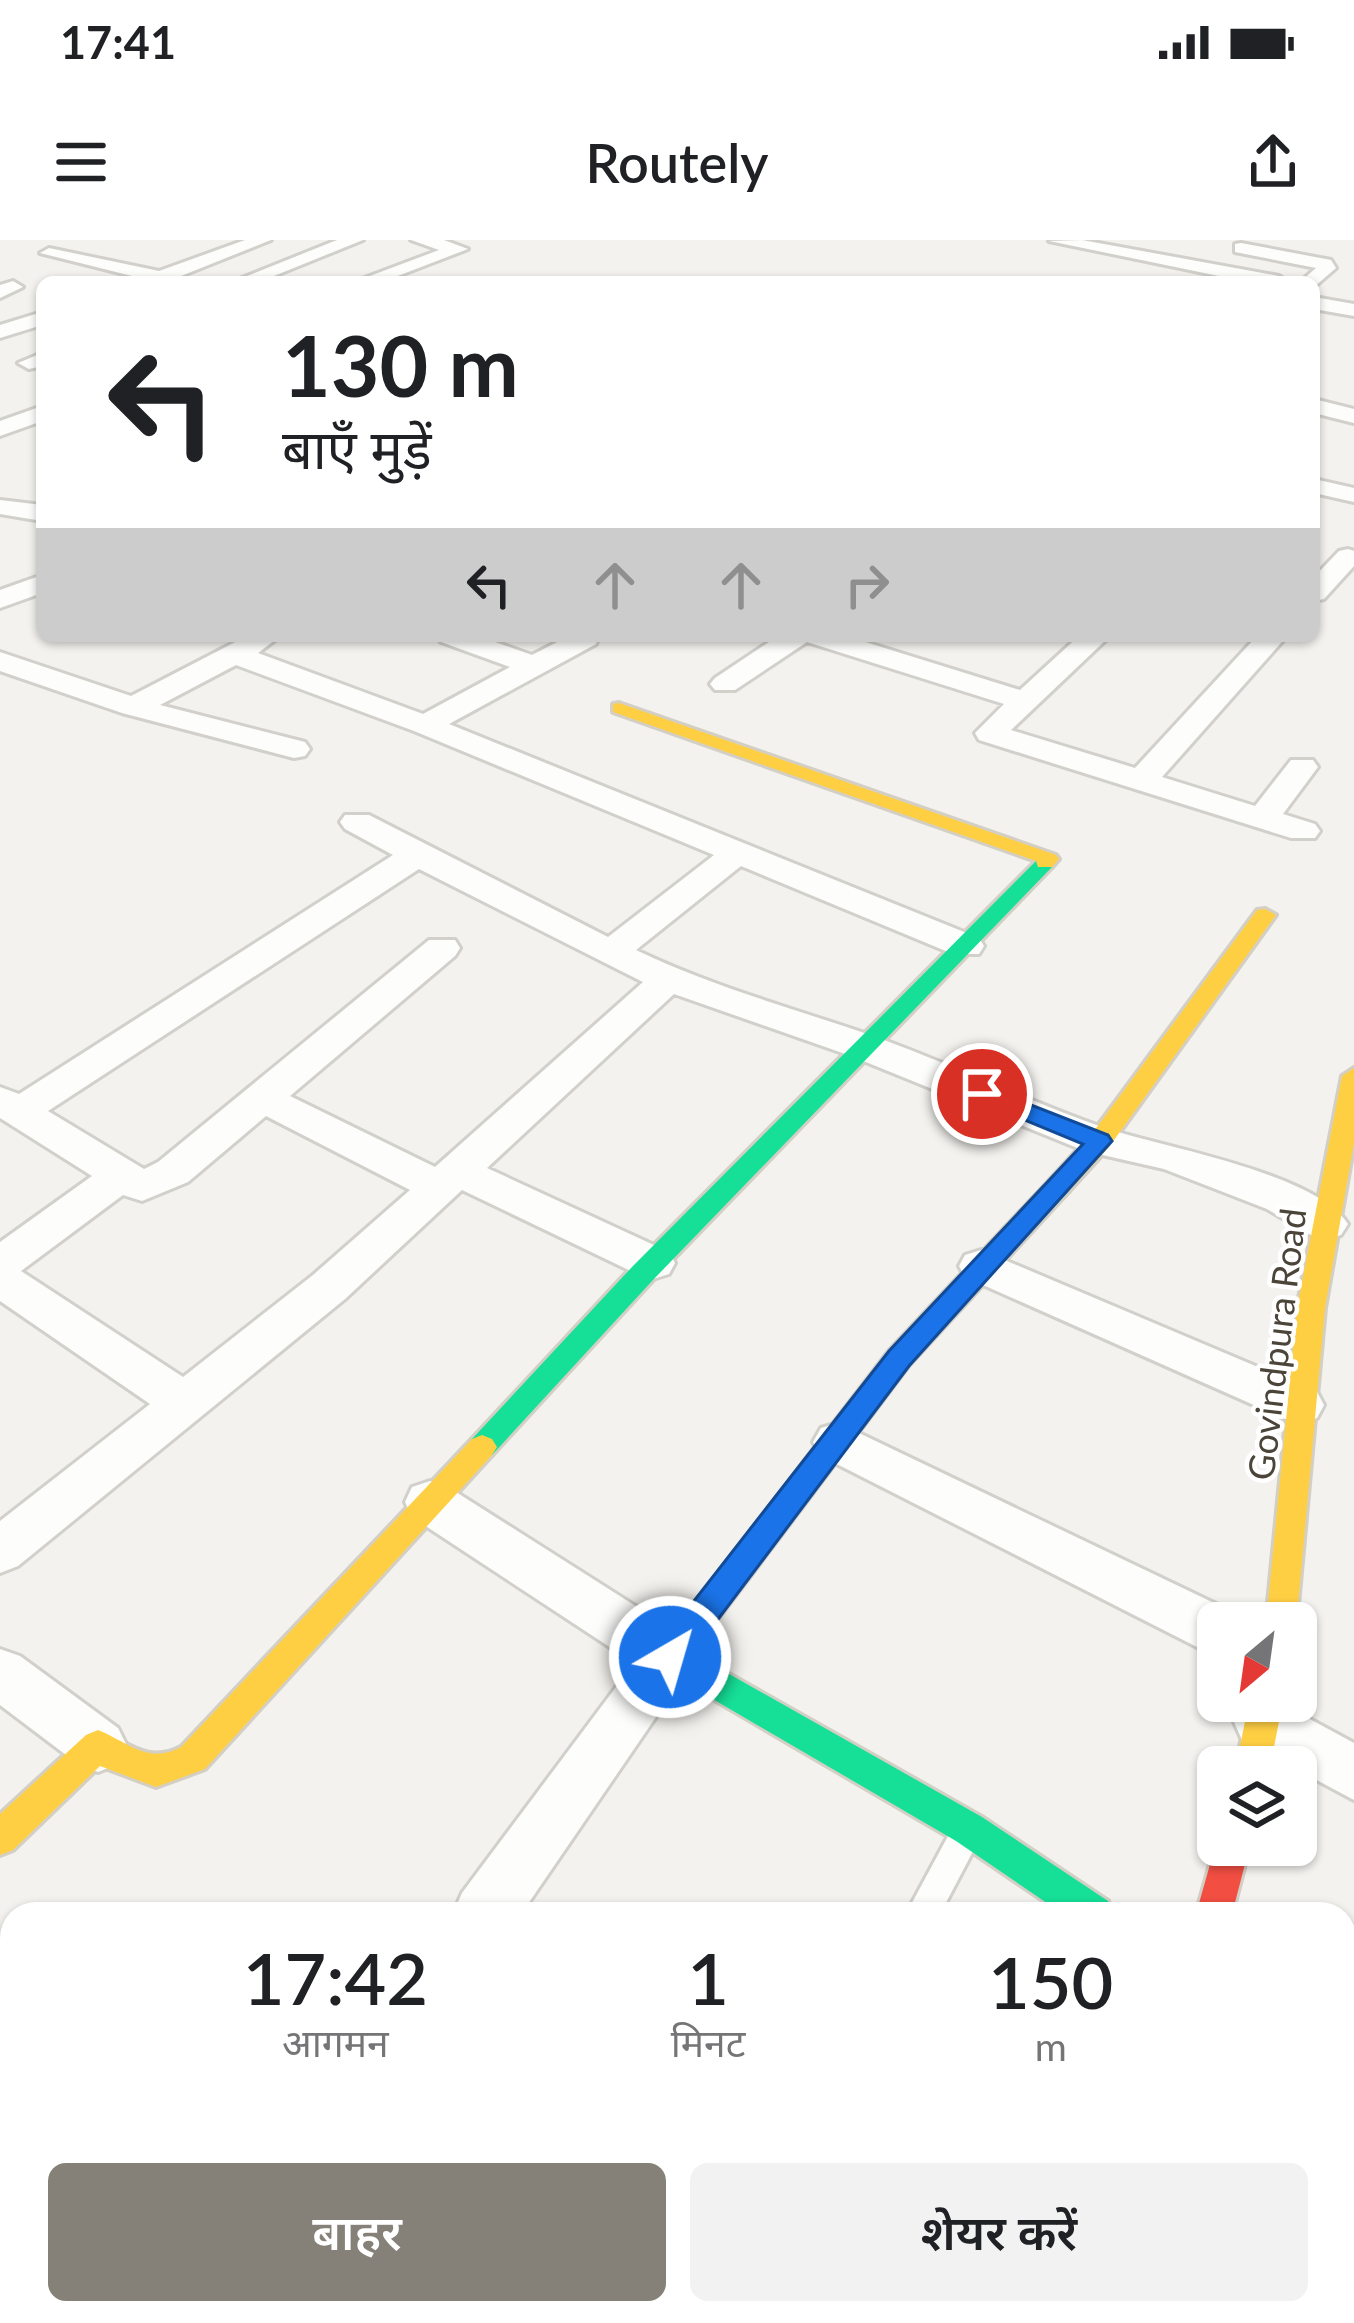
<!DOCTYPE html>
<html lang="hi">
<meta charset="utf-8">
<style>
:root{--surface:#fff;--page:#f2f2f2;--text:#202124;--muted:#757577;--accent:#868178}
body{margin:0;font-family:Lato,"Noto Sans Devanagari",sans-serif;background:var(--page);color:var(--text);height:100vh;display:flex;flex-direction:column;font-size:45px;white-space:nowrap}
*{box-sizing:border-box;margin:0}
p{font-size:39px;color:var(--muted)}
.icon{flex:none;width:66px;height:66px;fill:none;stroke:currentColor;stroke-width:2;stroke-linecap:round;stroke-linejoin:round}
.map{position:relative;flex:1;overflow:hidden}
.panel{position:absolute;left:0px;top:1662px;width:1356px;height:423px;display:flex;flex-direction:column;background:var(--surface);border-radius:36px 36px 0 0;box-shadow:0 3px 9px #0004}
.panel>*{flex:none}
.banner{position:absolute;left:36px;top:36px;width:1284px;height:366px;border-radius:18px;box-shadow:0 3px 9px #0004;background:#fff;color:var(--text);overflow:hidden}
.needle{width:78px;rotate:209deg}
.controls{position:absolute;left:1197px;top:1362px;display:grid;gap:24px}
.controls a{display:grid;place-items:center;width:120px;height:120px;border-radius:18px;background:var(--surface);box-shadow:0 3px 9px #0004;font-size:60px}
.pin{position:absolute;display:grid;place-items:center;width:102px;height:102px;color:#fff;margin:-51px;border:6px solid #fff;border-radius:50%;box-shadow:0 3px 12px #0007}
.me{position:absolute;width:132px;margin:-66px;rotate:38deg;stroke-linejoin:round;filter:drop-shadow(0 0 9px #0008)}
.turn{display:flex;align-items:center;gap:42px;height:252px;padding:0 48px;font-size:54px}
.turn .icon{width:156px;height:156px;stroke-width:2.5}
.turn b{display:block;font-size:84px;line-height:102px}
.lanes{display:flex;align-items:center;height:114px;padding:0 48px;background:#0003;justify-content:center;gap:60px;direction:ltr}
.lanes .off{opacity:.35}
.eta{display:flex;justify-content:space-evenly;align-items:center;height:204px;text-align:center}
.eta b{font-size:72px;font-weight:600;line-height:84px}
.action{display:flex;gap:24px;margin-top:auto;padding:24px 48px}
.action a{flex:1;height:138px;border-radius:18px;background:var(--accent);color:#fff;font-size:48px;font-weight:600;line-height:138px;text-align:center}
.action a+a{background:var(--page);color:var(--text)}
.status{display:flex;justify-content:space-between;align-items:center;height:84px;padding:0 60px;background:var(--surface);direction:ltr}
.status svg{height:33px;fill:currentColor}
header{display:flex;justify-content:space-between;align-items:center;height:156px;padding:0 48px;background:var(--surface);font-size:54px;font-weight:600}
.map>svg:first-child{display:block}
.lines{fill:none;stroke-linecap:round;stroke-linejoin:round}
.lane-casing{stroke:#d2d0cb;stroke-width:6}
.street-casing{stroke:#d2d0cb;stroke-width:6}
.fast-casing{stroke:#d3cfc5;stroke-width:6}
.slow-casing{stroke:#d3cfc5;stroke-width:6}
.jam-casing{stroke:#d3cfc5;stroke-width:6}
.lane{fill:#fdfdfc;fill-rule:evenodd}
.street{fill:#fdfdfc;fill-rule:evenodd}
.fast{fill:#16e098;fill-rule:evenodd}
.slow{fill:#ffcf43;fill-rule:evenodd}
.jam{fill:#f24e42;fill-rule:evenodd}
.route{fill:#1a73e8;stroke:#114b97;stroke-width:3}
.labels{text-anchor:middle;dominant-baseline:central;stroke-width:9;stroke-linejoin:round;paint-order:stroke}
.street-label{font-size:36px;fill:#4b4439;stroke:#fff}
</style>
<div class="status"><b>17:41</b><svg viewBox="0 0 49 12"><path d="M0 12V9h3v3zM5 12V6h3v6zM10 12V3h3v9zM15 12V0h3v12zM26 1h20v11H26zM47 4h2v5h-2z"/></svg></div>
<header><svg class="icon" aria-label="menu" viewBox="0 0 24 24"><path d="M4 6h16M4 12h16M4 18h16"/></svg>Routely<svg class="icon" aria-label="share" viewBox="0 0 24 24"><path d="M12 15V3M7 8l5-5 5 5M5 13v7h14v-7"/></svg></header>
<div class="map">
<svg width="1354" height="2083" viewBox="0 0 1354 2083">
<rect width="100%" height="100%" fill="#f4f2ee"/>
<g class="lines">
<defs>
<path id="lane" d="M965,1581L976,1585L981,1596L940,1674H906L954,1585Z
M684,2073H723L719,2083H680Z"/>
<path id="street" d="M245,0H271L181,36L192,42H156L40,13L49,8L159,31Z
M337,0H363L259,42H232Z
M411,0H444L468,9L382,42H354L439,10Z
M1082,0L1279,36L1289,42H1248L1049,1Z
M1241,3L1331,20L1336,28L1314,47V42H1300L1316,28L1235,12V4Z
M13,41L23,47L0,58V45Z
M1314,57L1354,64V76L1314,69Z
M42,72V85L0,98V85Z
M42,113V126L29,129L18,123Z
M1314,159L1354,169V183L1314,173Z
M42,166V181L0,196V181Z
M1314,239L1354,248V262L1314,253Z
M0,260L42,265V281L0,274Z
M1348,309L1354,311V326L1324,359L1314,361V337L1339,311Z
M42,335V353L0,368V350Z
M247,396L275,400L258,413L423,474L510,427L441,402L437,396H478L532,415L569,396H599L596,404L449,484L979,698L984,706L979,714H953L741,626L636,710C713,747 795,769 876,797C953,825 1028,861 1105,888C1161,907 1317,933 1348,984L1341,995L1326,999L1311,995L1267,969L1164,929L1085,911L851,816L674,754L487,928L669,1012L675,1023L669,1034L653,1039L637,1034L462,950L345,1059L18,1326L0,1333V1281L150,1164L0,1061V1002L92,936L0,878V847L19,854L393,615L345,589L340,582L345,575H369L608,697L714,615L414,491L236,425L160,465L305,502L310,509L305,516L294,518L122,473L0,431V412L131,456ZM419,629L643,742L435,927L290,856L455,716L460,708L455,700H429L158,922L144,929L48,871ZM266,876L410,950L313,1035L183,1137L21,1031L123,955L142,961L188,942Z
M778,396H846L1020,450L1079,396H1110L1011,490L1135,528L1257,396H1287L1162,537L1255,566L1291,520H1313L1318,527L1283,574L1315,584L1320,591L1315,598H1291L979,500L975,493L1004,464L807,402L735,450H715L710,444L715,438Z
M981,1010L1317,1152L1324,1165L1317,1178L1300,1184L1283,1178L965,1037L959,1026L965,1015Z
M838,1183L1237,1374L1241,1383H1218V1414L1199,1408L821,1216L813,1202L821,1188Z
M430,1241L448,1247L689,1400L697,1417L521,1674H453L462,1653L634,1423L412,1277L405,1262L412,1247Z
M0,1409L20,1416L118,1488L127,1506L118,1524L98,1532L78,1524L0,1465Z
M1250,1461L1282,1464L1354,1503V1560L1242,1500L1234,1482L1242,1464Z
M0,1788L12,1793V1864L0,1859Z
M270,2073H350L354,2083H274Z
M1207,2073H1289L1293,2083H1211Z"/>
<path id="fast" d="M1045,617L1052,619V627L652,1041L492,1215L482,1219L472,1215L467,1207L472,1199L632,1027L1038,619Z
M1059,937L1068,940L1072,946L1068,952L909,1125L692,1413L982,1577L1108,1661L1113,1674H1063L956,1601L658,1427L654,1417L889,1111L1050,940Z
M1147,2073H1191L1190,2083H1146Z"/>
<path id="slow" d="M619,463L1056,615L1059,619L1052,627H1038L1036,621L613,472V464Z
M1265,669L1276,675L1109,907L1068,952H1050L1046,946L1050,940L1091,895L1257,670Z
M1354,828V903L1325,1068L1296,1387V1383H1266L1297,1068L1342,836Z
M482,1195L492,1199L497,1207L492,1215L205,1529L156,1547L100,1526L13,1610L0,1615V1574L86,1495L98,1490C128,1502 148,1525 181,1507L472,1199Z
M1249,1461H1283L1270,1527H1236Z"/>
<path id="jam" d="M1218,1596V1605H1250L1232,1674H1196Z"/>
</defs>
<use href="#lane" class="lane-casing"/>
<use href="#street" class="street-casing"/>
<use href="#fast" class="fast-casing"/>
<use href="#slow" class="slow-casing"/>
<use href="#jam" class="jam-casing"/>
<use href="#lane" class="lane"/>
<use href="#street" class="street"/>
<use href="#fast" class="fast"/>
<use href="#slow" class="slow"/>
<use href="#jam" class="jam"/>
</g>
<path class="route" d="M982,846L1108,895L1112,901L909,1126L682,1427L670,1432L658,1427L653,1417L658,1407L889,1111L1083,904L974,859L970,854Z"/>
<g class="labels">
<g class="street-label">
<text transform="translate(1276 1104) rotate(-83)">Govindpura Road</text>
</g>
</g>
</svg>
<div class="controls">
<a><svg class="needle" viewBox="-14 -14 28 28"><path d="M0-13l5 13h-10z" fill="#e53935"/><path d="M0 13l5-13h-10z" fill="#757577"/></svg></a>
<a><svg class="icon" aria-label="layers" viewBox="0 0 24 24"><path d="M12 4l9 5-9 5-9-5zM3 14l9 5 9-5"/></svg></a>
</div>
<div class="pin" style="left:982px;top:854px;background:#d93025"><svg class="icon" aria-label="arrive" viewBox="0 0 24 24"><path d="M6 21V4h12l-3 4 3 4H6"/></svg></div>
<svg class="me" style="left:670px;top:1417px" viewBox="-20 -20 40 40"><circle r="17" fill="#1a73e8" stroke="#fff" stroke-width="3"/><path d="M0-11L8 9 0 5-8 9z" fill="#fff"/></svg>
<div class="banner">
<div class="turn"><svg class="icon" aria-label="left" viewBox="0 0 24 24"><path d="M17 20v-9H6M10 6l-5 5 5 5"/></svg><div><b>130 m</b>बाएँ मुड़ें</div></div>
<div class="lanes"><svg class="icon" aria-label="left" viewBox="0 0 24 24"><path d="M17 20v-9H6M10 6l-5 5 5 5"/></svg><svg class="icon off" aria-label="ahead" viewBox="0 0 24 24"><path d="M12 20V5M6 11l6-6 6 6"/></svg><svg class="icon off" aria-label="ahead" viewBox="0 0 24 24"><path d="M12 20V5M6 11l6-6 6 6"/></svg><svg class="icon off" aria-label="right" viewBox="0 0 24 24"><path d="M7 20v-9h11M14 6l5 5-5 5"/></svg></div>
</div>
<section class="panel">
<div class="eta">
<div><b>17:42</b><p>आगमन</p></div>
<div><b>1</b><p>मिनट</p></div>
<div><b>150</b><p>m</p></div>
</div>
<div class="action"><a>बाहर</a><a>शेयर करें</a></div>
</section>
</div>
